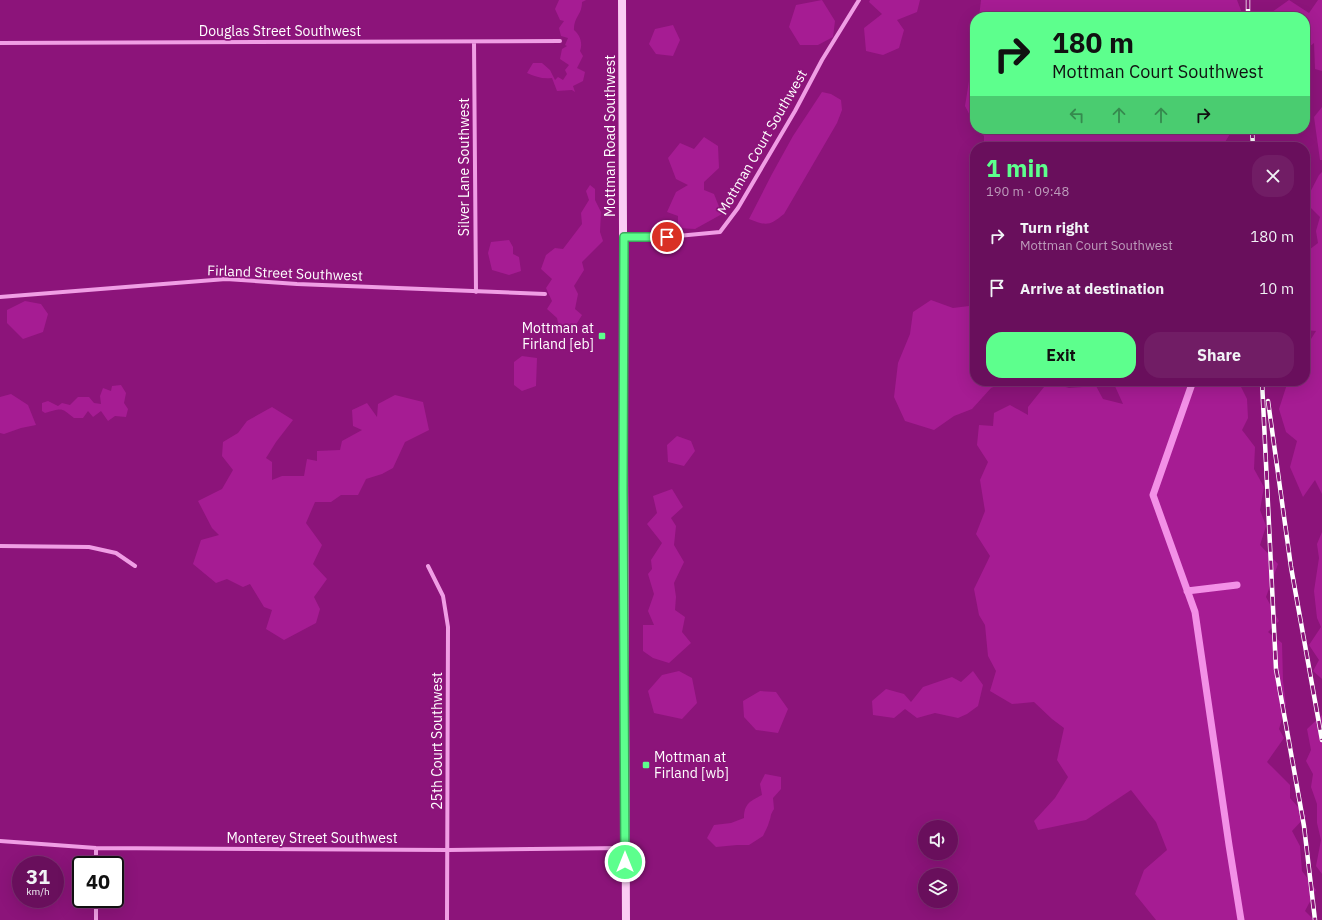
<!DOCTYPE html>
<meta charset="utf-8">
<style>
:root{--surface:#690f5c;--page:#711d65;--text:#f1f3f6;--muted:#bd9cbb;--line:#7c2f72;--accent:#5dff8d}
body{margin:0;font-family:"IBM Plex Sans",sans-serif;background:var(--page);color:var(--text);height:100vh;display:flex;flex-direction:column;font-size:15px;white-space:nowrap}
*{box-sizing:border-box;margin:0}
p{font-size:13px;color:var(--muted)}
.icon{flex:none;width:22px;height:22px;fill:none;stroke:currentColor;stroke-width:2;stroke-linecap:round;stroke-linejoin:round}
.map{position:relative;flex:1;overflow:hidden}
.panel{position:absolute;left:970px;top:142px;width:340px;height:244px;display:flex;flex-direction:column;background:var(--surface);border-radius:16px;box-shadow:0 4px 16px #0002,0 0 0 1px var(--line)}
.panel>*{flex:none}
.hud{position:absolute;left:970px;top:12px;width:340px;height:122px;border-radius:16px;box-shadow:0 4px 16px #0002,0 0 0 1px var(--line);background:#5dff8d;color:#111;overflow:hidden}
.tools{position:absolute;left:918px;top:820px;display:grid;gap:8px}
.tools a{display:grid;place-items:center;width:40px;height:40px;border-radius:50%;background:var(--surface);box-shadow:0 4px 16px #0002,0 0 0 1px var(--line);font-size:20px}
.speed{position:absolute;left:12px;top:856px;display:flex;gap:8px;font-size:20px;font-weight:700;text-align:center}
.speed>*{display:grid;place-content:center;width:52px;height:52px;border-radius:50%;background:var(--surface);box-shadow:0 4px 16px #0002,0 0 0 1px var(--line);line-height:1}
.speed small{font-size:10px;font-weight:400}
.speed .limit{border:2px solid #111;border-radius:6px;background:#fff;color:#111}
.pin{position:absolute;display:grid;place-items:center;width:34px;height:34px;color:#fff;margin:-17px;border:2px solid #fff;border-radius:50%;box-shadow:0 1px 4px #0007}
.me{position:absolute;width:44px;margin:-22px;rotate:0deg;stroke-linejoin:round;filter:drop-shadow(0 0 3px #0008)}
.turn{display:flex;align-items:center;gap:14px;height:84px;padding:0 16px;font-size:18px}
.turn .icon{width:52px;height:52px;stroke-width:2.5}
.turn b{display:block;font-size:28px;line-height:34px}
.lanes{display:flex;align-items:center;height:38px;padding:0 16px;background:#0003;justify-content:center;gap:20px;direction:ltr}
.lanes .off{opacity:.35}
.round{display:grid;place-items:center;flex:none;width:42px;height:42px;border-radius:16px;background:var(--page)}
.headline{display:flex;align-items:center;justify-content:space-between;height:68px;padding:0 16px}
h1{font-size:24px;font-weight:700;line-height:30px;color:var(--accent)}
.primary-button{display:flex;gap:8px;margin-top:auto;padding:8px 16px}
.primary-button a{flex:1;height:46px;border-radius:16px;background:var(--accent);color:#111;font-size:16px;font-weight:700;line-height:46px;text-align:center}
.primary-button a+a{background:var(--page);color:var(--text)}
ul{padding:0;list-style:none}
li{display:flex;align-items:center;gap:12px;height:52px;padding:0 16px}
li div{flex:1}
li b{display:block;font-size:15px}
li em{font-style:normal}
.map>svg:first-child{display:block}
.green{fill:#a61c93}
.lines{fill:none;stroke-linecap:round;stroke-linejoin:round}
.stream{stroke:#f390e7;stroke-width:7}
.street{stroke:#f09ee5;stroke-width:4}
.secondary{stroke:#fbccf4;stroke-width:8}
.rail-casing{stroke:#fff;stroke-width:4.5}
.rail{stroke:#8c147a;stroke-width:3;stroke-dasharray:9;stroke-linecap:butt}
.route-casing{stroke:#3ca65c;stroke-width:10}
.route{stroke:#5dff8d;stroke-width:7}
.poi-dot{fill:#5dff8d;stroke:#8c147a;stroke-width:1.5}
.labels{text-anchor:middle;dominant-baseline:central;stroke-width:3.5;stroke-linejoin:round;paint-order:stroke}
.street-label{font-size:14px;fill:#fff;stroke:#8c147a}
.poi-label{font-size:14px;fill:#fff;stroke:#8c147a;text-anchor:end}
</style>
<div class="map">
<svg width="1322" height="920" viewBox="0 0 1322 920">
<rect width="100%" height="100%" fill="#8c147a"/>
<path class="green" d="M559,0H586L582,2C582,15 574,16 574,30C580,35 583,43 580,51L583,56L577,68L585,72L583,81L573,86L575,92L572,90L557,91L552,78C542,79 536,77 527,73L533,63H542L550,70L555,80L558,77L563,80L567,74L565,70L569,65L560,59L562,49L567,46L565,45L568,38L561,36L559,28L564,21L560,20L555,9Z
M822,0L835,21L833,37L818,45H800L789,27L796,5Z
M870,0H920L917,12L897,20L904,30L899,48L883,55L866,51L864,28L882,14L869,2Z
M981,0H1237L1242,13L1240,17H979Z
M1289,0L1309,13L1318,0H1322V71L1315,69L1314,43L1305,50V17H1272V12Z
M673,25L680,40L673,56L656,54L649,44L655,29Z
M975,34V125L965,106L969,81L970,51Z
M822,92L831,94L841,100L842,110L837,123L784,214C769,226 767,226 749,219L772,174L793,136Z
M1322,107V160H1320L1314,117Z
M978,129H1233L1222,147H984V136Z
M704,137L718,146L719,168L704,182V190L714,194L722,214L695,229L678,228V216L667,212L676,192L688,185L676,179L668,158L680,143L694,149Z
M1322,172V494L1315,480L1303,497L1290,467L1297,441L1286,432L1279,409L1288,381H1305L1306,347L1316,331L1305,330V253L1318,243L1316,231L1320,217L1305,202L1319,175Z
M590,185L595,189V200L601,212L600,232L603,241L582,262L584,270L574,286L578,294L575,309L582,315L574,328L559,327L557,318L547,309L552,301L546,288L552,279L541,269L546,255L555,248L563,249L582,224L581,213L589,200L586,191Z
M509,240L513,247V254L519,257L521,271L509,275L492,270L488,253L491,242Z
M975,297V381H1007L991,388L972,409L954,416L934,430L905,421L894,397L898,363L910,334L913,312L931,300L953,308L969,306Z
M25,301L41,304L48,314L43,332L23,339L7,323V310Z
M522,356L537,358L536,386L522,391L514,385V362Z
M1115,381H1238L1247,399L1248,418L1242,430L1255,447L1254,469L1264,487L1260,510L1266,526L1260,545L1278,564L1266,597L1279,621L1268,632L1282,643L1283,681L1286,705L1279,729L1284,738L1267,762L1290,785V798L1306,816L1292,831L1300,846L1302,871L1316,890L1305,911L1313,919L1312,920H1156L1135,894L1144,870L1167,850L1156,822L1131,790L1086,820L1038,830L1034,821L1055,798L1068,777L1057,760L1064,728L1052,719L1034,702L1012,704L990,691L996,671L988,656L985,625L979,615L974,589L990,556L976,534L985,511L980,480L988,462L977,445L979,425L993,426L994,413L1010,405L1028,415V407L1048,382L1069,388L1096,386L1103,399L1123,404L1114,384Z
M121,385L126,393L124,403L128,409L126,417L115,416L108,421L101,411L93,417L88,411L83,418H74C61,407 62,408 45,413L42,411V403L48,401L58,406L62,403L70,405L78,397H89L94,403L101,404L100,396L103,388L111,391L112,386Z
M11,394L28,405L36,425L21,428L4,434L0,433V397Z
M395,395L423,402L429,430L405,442L393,468L382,474L366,479L358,495H341L331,502H315L306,523L322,545L313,564L327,579L314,597L320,609L316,623L284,640L266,629L272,610L264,607L250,584L243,587L227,579L216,583L193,564L201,540L219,535L212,528L198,501L222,489L233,470L222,456L223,442L238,433L247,421L272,407L293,420L276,442L266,458L272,462V480L282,476H304L307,459L317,461V451L340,450L342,441L362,430L353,426L352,410L367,403L377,417L378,404Z
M677,436L691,441L695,451L684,466L668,462L667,445Z
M672,489L683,507L671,518L676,526L674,545L684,562L674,583L676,597L675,610L685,617L682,632L691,643L669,663L653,658L643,651V625H654L648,611L654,594L648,574L652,569L651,560L662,543L647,524L657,513L653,496Z
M1322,532V679L1313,671L1319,660L1309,645L1321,627L1317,618L1314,591L1319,558L1317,544Z
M679,671L692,678L697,703L682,719L654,713L648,691L662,675Z
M973,671L983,685L978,706L967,714L958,718L935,713L917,718L905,709L894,718L873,715L872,701L886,689L904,694L911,702L923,687L952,677L961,682Z
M760,691L776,692L788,709L778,733L756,730L744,717L743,701Z
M1322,715V874L1316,866L1321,840L1317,823V804L1311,787L1313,774L1306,761L1311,750L1307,729Z
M765,774L781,777V789L773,798L774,809C769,817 772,815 769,822C768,827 765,831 763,836L749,845H737L716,847L707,838L714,825L731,823L744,818C744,804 750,801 762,795L760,784Z"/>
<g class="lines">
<path class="stream" d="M1193,381L1153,495L1195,612L1229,845L1241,920
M1187,591L1237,585"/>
<path class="street" d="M474,42L476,292
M0,43L560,41
M624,237H667L720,232L738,208L795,111L822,60L859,0
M0,297L226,279L297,284L545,294
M0,546L89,547L116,553L135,566
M428,566L443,596L448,627L447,920
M0,841L96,848L448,850L625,848
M96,848V865
M96,899V920"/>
<path class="secondary" d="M622,0L626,920"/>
<defs>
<path id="rail" d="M1248,0V17
M1252,129L1253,147
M1262,381L1276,669L1304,826L1315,920
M1268,401L1291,567L1322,740"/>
</defs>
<use href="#rail" class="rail-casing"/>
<use href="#rail" class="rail"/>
</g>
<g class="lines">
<defs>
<path id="route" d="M625,862L623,490L624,237H667"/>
</defs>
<use href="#route" class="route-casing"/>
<use href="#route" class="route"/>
</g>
<g class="poi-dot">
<rect x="598" y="332" width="8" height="8" rx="2"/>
<rect x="642" y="761" width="8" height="8" rx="2"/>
</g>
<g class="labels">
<g class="street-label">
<text x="280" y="31">Douglas Street Southwest</text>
<text transform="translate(610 136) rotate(-90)">Mottman Road Southwest</text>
<text transform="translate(762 142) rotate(-60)">Mottman Court Southwest</text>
<text transform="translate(464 167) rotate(-90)">Silver Lane Southwest</text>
<text transform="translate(285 273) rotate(2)">Firland Street Southwest</text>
<text transform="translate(437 741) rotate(-90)">25th Court Southwest</text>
<text x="312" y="838">Monterey Street Southwest</text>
</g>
<g class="poi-label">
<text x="594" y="328">Mottman at<tspan x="594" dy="16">Firland [eb]</tspan></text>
<text x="654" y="757" text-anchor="start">Mottman at<tspan x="654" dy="16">Firland [wb]</tspan></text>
</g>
</g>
</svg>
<div class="tools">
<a><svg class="icon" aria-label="sound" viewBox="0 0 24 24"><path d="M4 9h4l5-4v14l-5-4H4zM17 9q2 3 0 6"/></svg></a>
<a><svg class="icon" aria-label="layers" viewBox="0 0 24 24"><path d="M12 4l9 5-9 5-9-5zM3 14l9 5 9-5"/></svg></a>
</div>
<div class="speed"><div>31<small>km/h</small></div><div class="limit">40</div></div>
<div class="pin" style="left:667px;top:237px;background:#d93025"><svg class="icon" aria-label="arrive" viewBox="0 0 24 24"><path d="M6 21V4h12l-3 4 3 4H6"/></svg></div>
<svg class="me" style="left:625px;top:862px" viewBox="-20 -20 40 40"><circle r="17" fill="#5dff8d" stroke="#fff" stroke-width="3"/><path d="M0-11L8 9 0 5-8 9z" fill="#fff"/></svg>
<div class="hud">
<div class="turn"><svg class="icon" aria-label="right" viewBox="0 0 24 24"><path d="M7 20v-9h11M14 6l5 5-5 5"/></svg><div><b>180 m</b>Mottman Court Southwest</div></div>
<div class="lanes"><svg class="icon off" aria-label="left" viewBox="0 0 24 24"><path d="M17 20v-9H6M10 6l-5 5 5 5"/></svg><svg class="icon off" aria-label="ahead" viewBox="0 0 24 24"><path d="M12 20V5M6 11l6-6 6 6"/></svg><svg class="icon off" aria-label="ahead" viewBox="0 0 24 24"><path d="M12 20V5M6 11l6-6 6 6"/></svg><svg class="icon" aria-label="right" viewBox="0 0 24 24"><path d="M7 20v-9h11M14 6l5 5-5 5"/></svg></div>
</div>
<section class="panel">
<div class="headline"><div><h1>1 min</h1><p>190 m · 09:48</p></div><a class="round"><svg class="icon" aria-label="close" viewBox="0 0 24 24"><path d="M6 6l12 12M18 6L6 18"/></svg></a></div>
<ul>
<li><svg class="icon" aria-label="right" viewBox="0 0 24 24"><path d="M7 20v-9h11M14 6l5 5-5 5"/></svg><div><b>Turn right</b><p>Mottman Court Southwest</p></div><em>180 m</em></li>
<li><svg class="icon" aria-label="arrive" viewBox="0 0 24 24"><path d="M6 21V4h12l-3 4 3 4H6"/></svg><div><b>Arrive at destination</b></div><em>10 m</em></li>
</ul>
<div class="primary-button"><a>Exit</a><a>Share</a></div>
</section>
</div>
